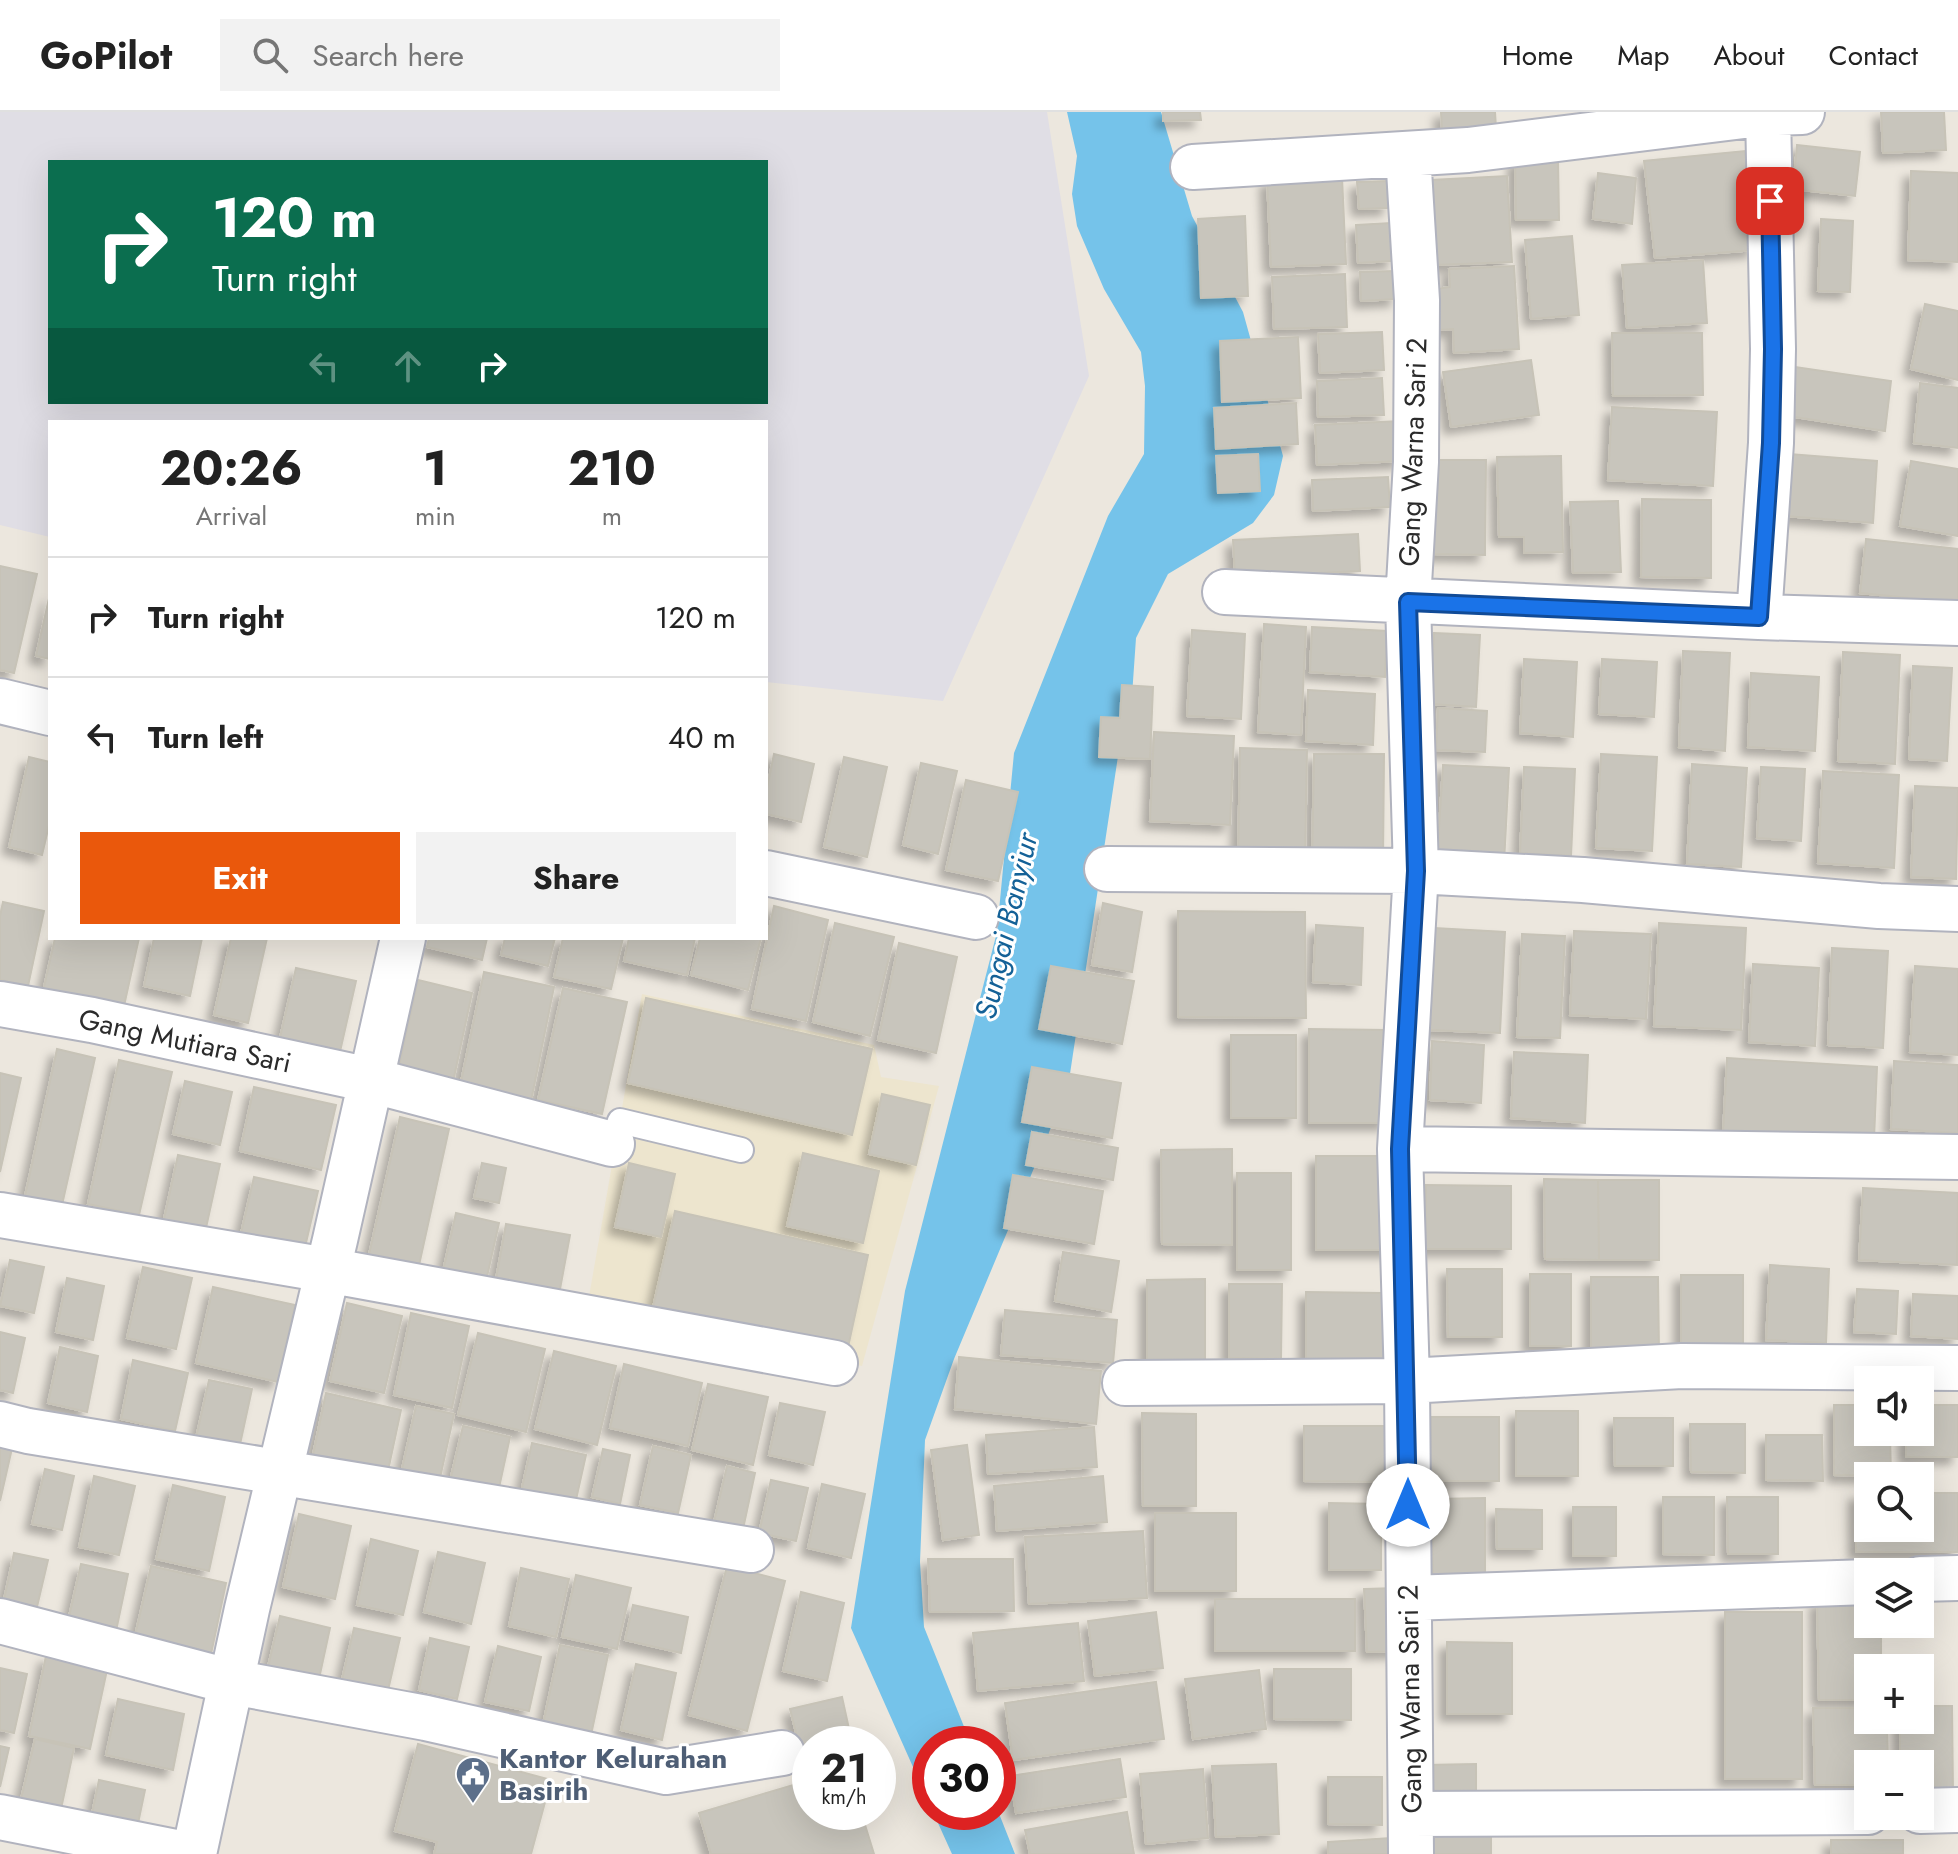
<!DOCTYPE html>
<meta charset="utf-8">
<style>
:root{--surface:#fff;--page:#f2f2f2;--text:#222;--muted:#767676;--line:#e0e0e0;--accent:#ea580c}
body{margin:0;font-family:Jost,sans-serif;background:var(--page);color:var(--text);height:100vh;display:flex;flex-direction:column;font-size:30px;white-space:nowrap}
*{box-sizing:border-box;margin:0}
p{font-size:26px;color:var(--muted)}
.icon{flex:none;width:44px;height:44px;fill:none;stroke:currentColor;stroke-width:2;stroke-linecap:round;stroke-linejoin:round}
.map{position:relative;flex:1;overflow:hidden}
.sheet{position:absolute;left:48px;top:308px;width:720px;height:520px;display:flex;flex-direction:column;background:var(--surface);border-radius:0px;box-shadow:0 8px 32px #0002}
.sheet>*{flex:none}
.guide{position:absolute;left:48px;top:48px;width:720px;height:244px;border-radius:0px;box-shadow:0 8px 32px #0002;background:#0b6e4f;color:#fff;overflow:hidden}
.tools{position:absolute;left:1854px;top:1254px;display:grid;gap:16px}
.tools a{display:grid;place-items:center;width:80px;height:80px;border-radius:0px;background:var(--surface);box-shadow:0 8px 32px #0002;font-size:40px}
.speed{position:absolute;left:792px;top:1614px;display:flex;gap:16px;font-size:40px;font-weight:700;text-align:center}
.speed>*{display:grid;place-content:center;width:104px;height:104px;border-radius:50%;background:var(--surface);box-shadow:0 8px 32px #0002;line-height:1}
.speed small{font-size:20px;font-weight:400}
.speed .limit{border:12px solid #d22;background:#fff;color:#111}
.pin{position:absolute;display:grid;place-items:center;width:68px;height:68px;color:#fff;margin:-34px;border-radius:16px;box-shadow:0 4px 12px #0006}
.me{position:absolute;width:88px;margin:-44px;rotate:0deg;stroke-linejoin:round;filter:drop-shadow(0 0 6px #0008)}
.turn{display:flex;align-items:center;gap:28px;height:168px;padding:0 32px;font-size:36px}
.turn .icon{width:104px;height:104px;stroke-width:2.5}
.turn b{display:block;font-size:56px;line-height:68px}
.lanes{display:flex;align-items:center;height:76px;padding:0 32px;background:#0003;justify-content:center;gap:40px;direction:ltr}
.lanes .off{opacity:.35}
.eta{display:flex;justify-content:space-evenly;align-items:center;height:136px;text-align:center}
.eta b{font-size:48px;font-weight:700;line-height:56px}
.cta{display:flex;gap:16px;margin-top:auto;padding:16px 32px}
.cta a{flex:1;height:92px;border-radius:0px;background:var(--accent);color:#fff;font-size:32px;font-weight:700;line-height:92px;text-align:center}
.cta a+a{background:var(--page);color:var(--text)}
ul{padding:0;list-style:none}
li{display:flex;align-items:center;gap:24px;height:120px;padding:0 32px;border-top:2px solid var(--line)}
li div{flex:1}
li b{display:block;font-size:30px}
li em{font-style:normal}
header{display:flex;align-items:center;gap:48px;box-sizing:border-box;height:112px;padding:0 40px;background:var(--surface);border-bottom:2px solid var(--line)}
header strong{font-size:38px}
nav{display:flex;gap:44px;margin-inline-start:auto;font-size:28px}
.search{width:560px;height:72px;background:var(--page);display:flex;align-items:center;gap:20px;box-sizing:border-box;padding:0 28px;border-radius:0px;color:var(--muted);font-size:30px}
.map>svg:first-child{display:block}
.industrial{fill:#e0dee5;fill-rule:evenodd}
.education{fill:#ede5ce}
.water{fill:#75c3ea}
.building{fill:#c8c5bc;stroke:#c7c3b7;stroke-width:2;filter:url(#shadow)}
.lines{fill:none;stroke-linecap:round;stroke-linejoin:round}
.service-casing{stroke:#b1b3be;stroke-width:28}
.minor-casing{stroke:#b1b3be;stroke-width:48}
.tertiary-casing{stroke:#b1b3be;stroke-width:48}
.service{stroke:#fff;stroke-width:24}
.minor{stroke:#fff;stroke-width:44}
.tertiary{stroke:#fff;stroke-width:44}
.route-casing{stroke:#114b97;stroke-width:20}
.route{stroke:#1a73e8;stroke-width:14}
.labels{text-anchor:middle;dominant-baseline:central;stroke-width:6;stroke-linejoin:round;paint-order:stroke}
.street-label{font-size:28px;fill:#2b2b2b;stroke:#fff}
.service-label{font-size:28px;font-weight:bold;fill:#4e5e75;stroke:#fff;text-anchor:start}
.water-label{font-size:30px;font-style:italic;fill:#136197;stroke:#fff}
</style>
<header>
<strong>GoPilot</strong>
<div class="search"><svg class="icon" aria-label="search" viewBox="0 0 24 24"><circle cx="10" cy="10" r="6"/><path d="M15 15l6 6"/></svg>Search here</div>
<nav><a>Home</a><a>Map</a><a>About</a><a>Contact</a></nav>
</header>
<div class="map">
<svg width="1958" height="1742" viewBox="0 0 1958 1742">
<defs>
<filter id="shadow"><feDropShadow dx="-7" dy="7" stdDeviation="4" flood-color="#0004"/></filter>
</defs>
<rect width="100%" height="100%" fill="#ece7de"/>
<path class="industrial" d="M0,0H1047L1089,264L943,589L766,570V310H50V425L0,413ZM50,50H766V290H50Z"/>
<path class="education" d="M642,882L874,933L881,965L939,974L862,1254L587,1196Z"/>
<path class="water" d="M1067,0H1161L1192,104L1243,200L1283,344L1274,383L1253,411L1168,462L1136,526L1131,598L1120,631L1068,975L954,1247L925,1328L920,1450L924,1515L971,1632H930V1693L851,1516L905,1179L997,820L1014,641L1108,404L1144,342L1145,274L1141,240L1104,177L1077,114L1072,82L1077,44Z
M998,1699L1015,1742H952L933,1700Z"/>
<path class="building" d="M1163,0H1200L1201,8L1163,9Z
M1441,0H1495L1496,16L1442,18Z
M1881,0H1944L1946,38L1883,41Z
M1797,33L1860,40L1855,84L1793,77Z
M1745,39L1755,138L1655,146L1644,49Z
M1515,47H1558L1559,108H1516Z
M1911,59L1958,61V150L1908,148Z
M1598,61L1636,66L1632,112L1593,107Z
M1507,64L1512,150L1435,153L1431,68Z
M1342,65L1346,152L1271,155L1267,68Z
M1388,69L1389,96L1359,97L1357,70Z
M1245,104L1248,184L1201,186L1198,107Z
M1821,107L1853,109L1850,180L1818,179Z
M1391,111L1394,149L1358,151L1356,113Z
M1572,124L1579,203L1531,207L1525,128Z
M1703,148L1707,211L1627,216L1622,153Z
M1514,154L1519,237L1454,241L1453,217L1437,218L1435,177L1450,175L1449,157Z
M1395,159L1397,187L1361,189L1360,160Z
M1345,162L1347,215L1274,217L1272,165Z
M1925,192L1958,199V268L1911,257Z
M1382,220L1384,258L1320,261L1318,222Z
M1612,221H1702L1703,283L1613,284Z
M1298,225L1301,286L1222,290L1220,229Z
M1531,248L1539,303L1451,315L1443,260Z
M1795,255L1891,269L1885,319L1788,304Z
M1382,266L1384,303L1318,305L1317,269Z
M1920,271L1958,276V336L1914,331Z
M1296,291L1298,332L1216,337L1214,296Z
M1612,295L1717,300L1713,374L1608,368Z
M1401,309L1402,349L1317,353L1315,313Z
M1258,342L1260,379L1218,381L1216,344Z
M1789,342L1877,349L1873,411L1785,404Z
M1561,344L1563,440L1524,441V425H1499L1497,345Z
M1434,348H1486L1485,443L1433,442Z
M1911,349L1958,357V424L1900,414Z
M1388,365L1390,395L1313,399L1312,368Z
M1642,387L1711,388V466L1641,465Z
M1618,389L1621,460L1573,461L1570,390Z
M1358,422L1360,459L1235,465L1233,428Z
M1866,427L1958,437V491L1860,481Z
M0,454L37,462L14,561L0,558Z
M50,482V547L36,544Z
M1264,512L1306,515L1301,623L1258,620Z
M1312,515L1387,519L1385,565L1310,560Z
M1192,518L1245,522L1241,607L1187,604Z
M1434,521L1480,523L1476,595L1431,592Z
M1683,539L1730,541L1725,639L1679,635Z
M1843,540L1900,543L1895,652L1838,649Z
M1524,547L1577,550L1573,625L1520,621Z
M1602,547L1657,550L1654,605L1599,602Z
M1913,554L1952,556L1947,649L1909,647Z
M1751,561L1819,565L1815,639L1748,635Z
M1122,573L1153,575L1150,647L1099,645L1101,605L1120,606Z
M1308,578L1375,582L1373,633L1306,629Z
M1438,596L1487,599L1485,640L1436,638Z
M1154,620L1234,624L1230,713L1150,709Z
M1240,636L1307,638L1305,750L1238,749Z
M774,642L814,652L801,710L766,702V681Z
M1314,642H1384L1383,751L1312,750Z
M1601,642L1657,645L1652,739L1596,736Z
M29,645L50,650V709L42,743L9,735Z
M844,645L887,655L867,745L824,735Z
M921,651L957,659L938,742L903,733Z
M1692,652L1747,656L1741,755L1687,752Z
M1443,653L1509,656L1504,751L1437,747Z
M1524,655L1575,657L1571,744L1520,741Z
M1761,655L1805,657L1801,729L1757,726Z
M1823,659L1899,663L1894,756L1818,751Z
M966,668L1018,680L998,769L946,758Z
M1915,674L1958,676L1956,767L1911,765Z
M3,790L44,799L28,874L0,868V804Z
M1103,791L1142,800L1132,860L1092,853Z
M774,794L828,808L806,909L752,897Z
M1178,799L1305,800L1306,906L1178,905Z
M835,811L894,825L870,924L813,910Z
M1659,811L1746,816L1741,918L1654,914Z
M1316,813L1363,816L1361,873L1313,870Z
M1434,816L1505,820L1500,921L1430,918Z
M1574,819L1651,822L1646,907L1570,903Z
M1522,822L1565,824L1560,926L1517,925Z
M55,826H139L122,903L42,884Z
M154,826H202L190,884L144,874Z
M231,826H267L248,911L214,903Z
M429,826H487L482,848L427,835Z
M505,826H555L548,854L501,843Z
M563,826H623L611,877L554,865Z
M629,826H695L687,863L624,849Z
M700,826H761L748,878L691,863Z
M899,831L957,845L936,941L878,928Z
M1832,836L1888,839L1883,936L1828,933Z
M1753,852L1819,856L1815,934L1749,930Z
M1051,854L1134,869L1122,932L1039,917Z
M1915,854L1958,857V943L1910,940Z
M296,856L356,869L339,944L279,930Z
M484,860L554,875L529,999L458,984Z
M418,868L472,881L453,970L398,958Z
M563,876L627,890L602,1002L538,988Z
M646,886L872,937L852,1023L628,971Z
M1309,917L1388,918V1011H1309Z
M1231,923H1296V1006H1231Z
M1432,929L1484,933L1481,991L1430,988Z
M57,937L95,946L62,1093L25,1084Z
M1514,940L1588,943L1585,1011L1511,1006Z
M1727,946L1877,955L1874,1028L1723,1020Z
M119,948L172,960L139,1103L88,1092Z
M1894,949L1958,953V1021L1891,1017Z
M1032,955L1121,971L1112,1026L1022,1010Z
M0,961L21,966L0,1060Z
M185,969L232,980L220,1033L173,1022Z
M254,975L336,993L321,1058L240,1039Z
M882,982L930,993L916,1053L869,1042Z
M400,1005L449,1017L416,1167L366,1156Z
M1032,1020L1118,1036L1113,1068L1026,1053Z
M1232,1037V1133L1162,1132L1161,1038Z
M803,1041L879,1059L863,1131L787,1114Z
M178,1043L220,1052L204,1125L162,1116Z
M1316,1044H1394L1395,1138H1316Z
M482,1051L506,1056L499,1091L474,1086Z
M629,1051L675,1062L661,1125L615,1115Z
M1237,1061H1291V1158H1237Z
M1013,1063L1103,1079L1094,1132L1004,1116Z
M254,1065L318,1079L302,1148L238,1134Z
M1544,1067L1598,1068L1599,1148L1545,1147Z
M1598,1068H1659V1148H1599Z
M1426,1073L1511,1074V1137H1425Z
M1863,1076L1958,1081L1957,1153L1859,1148Z
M675,1099L868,1143L845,1249L651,1204Z
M456,1101L499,1111L484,1178L441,1168Z
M506,1112L570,1123L558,1188L494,1178Z
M1063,1140L1119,1149L1111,1200L1055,1189Z
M10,1148L44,1155L34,1201L0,1194Z
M1770,1153L1829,1157L1826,1231L1766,1228Z
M143,1155L192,1166L176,1237L127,1226Z
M1447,1157H1502V1225H1448Z
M1530,1162H1571V1234H1530Z
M1681,1163H1743V1239L1681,1238Z
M1591,1165H1658L1659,1241H1591Z
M67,1166L104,1174L93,1228L56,1220Z
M1205,1167V1254H1147V1168Z
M1229,1172H1282L1281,1247L1229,1246Z
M213,1175L295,1193L278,1270L196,1251Z
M1857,1177L1898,1179L1896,1222L1854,1220Z
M1306,1180L1383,1181L1384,1250H1306Z
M1913,1182L1958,1184V1227L1911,1224Z
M347,1191L402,1204L384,1281L330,1269Z
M1005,1198L1117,1208L1113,1251L1001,1243Z
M411,1201L469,1214L452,1296L394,1283Z
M0,1220L25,1226L13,1281L0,1278Z
M478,1221L545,1237L526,1320L458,1303Z
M60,1235L98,1244L87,1300L48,1291Z
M554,1239L616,1254L597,1333L535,1317Z
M959,1245L1101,1259L1096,1312L955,1297Z
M133,1248L188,1261L175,1319L121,1307Z
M624,1252L702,1271L688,1334L610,1316Z
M209,1268L252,1277L239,1337L196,1326Z
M708,1272L768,1285L753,1353L692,1338Z
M326,1281L401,1298L386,1368L311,1352Z
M780,1291L825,1300L813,1353L769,1343Z
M1834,1293H1868V1320H1890L1891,1364L1834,1363Z
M1920,1293H1958V1345H1906V1320H1920Z
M416,1294L454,1302L440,1366L402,1357Z
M1516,1299H1578V1364H1516Z
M1142,1301L1196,1302V1394H1143Z
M1431,1305H1499V1369H1431Z
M1614,1306H1673V1354H1615Z
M1690,1312H1745V1361L1691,1360Z
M463,1314L510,1325L497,1385L449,1373Z
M1304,1314H1389V1370L1304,1369Z
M1094,1315L1097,1355L988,1362L986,1323Z
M1766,1323H1822L1823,1369L1766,1368Z
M0,1329L13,1332L0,1389Z
M532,1331L586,1343L573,1401L519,1389Z
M967,1333L979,1423L943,1428L931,1338Z
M653,1334L691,1343L678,1401L640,1393Z
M603,1337L630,1343L620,1392L592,1385Z
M727,1354L755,1361L743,1417L714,1410Z
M45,1357L74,1364L62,1418L32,1412Z
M94,1364L135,1374L119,1443L79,1435Z
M1103,1364L1107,1410L997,1419L994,1374Z
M771,1368L808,1376L796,1429L759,1421Z
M822,1372L865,1382L851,1446L808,1436Z
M173,1373L225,1385L209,1459L156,1447Z
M1868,1381V1416H1920V1381H1958V1440H1856V1382Z
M1663,1385H1714V1443L1663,1442Z
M1727,1385H1778V1442H1728Z
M1485,1386V1469H1433L1432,1387Z
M1329,1391L1381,1392V1458H1329Z
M1573,1395H1616V1444H1573Z
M1496,1397L1542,1398V1437H1497Z
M1155,1401H1236V1479H1155Z
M299,1402L351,1414L335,1487L283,1475Z
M1143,1419L1147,1486L1029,1492L1025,1425Z
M371,1427L418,1439L403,1503L357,1493Z
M438,1440L485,1451L471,1512L424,1500Z
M14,1441L48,1448L36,1499L3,1492Z
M928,1447H1013L1014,1499L930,1500Z
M81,1452L128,1462L116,1519L68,1509Z
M151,1454L226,1471L211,1542L135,1524Z
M727,1454L785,1469L747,1619L689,1603Z
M521,1456L569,1467L556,1525L509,1514Z
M576,1463L631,1476L617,1537L562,1525Z
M1398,1476L1400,1539L1367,1540L1364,1477Z
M801,1480L844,1491L827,1569L783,1559Z
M1215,1487H1355V1539H1215Z
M1817,1488H1868V1512H1881V1556H1868V1588H1819Z
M633,1493L688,1505L681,1541L625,1528Z
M1156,1500L1163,1556L1095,1564L1088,1509Z
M1725,1500H1802V1667H1725Z
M280,1504L330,1516L317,1576L266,1563Z
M1078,1511L1084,1569L978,1579L973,1521Z
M354,1516L400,1526L386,1587L340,1576Z
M430,1526L469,1535L457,1587L419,1578Z
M1447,1530L1512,1531V1602H1447Z
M560,1533L608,1543L591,1623L543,1612Z
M498,1534L541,1545L529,1599L485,1590Z
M46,1544L107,1558L90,1637L29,1624Z
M636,1552L676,1561L662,1628L621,1618Z
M0,1556L27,1562L14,1621L0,1618Z
M1274,1557H1351V1608L1274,1607Z
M1259,1558L1266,1617L1193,1627L1185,1567Z
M1156,1570L1164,1627L1013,1648L1005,1591Z
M842,1585L851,1626L810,1632V1634L800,1637L790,1597Z
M118,1587L184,1602L173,1658L106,1643Z
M1920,1594H1952L1953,1683H1920V1652H1900V1608H1920Z
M1813,1596H1868V1608H1887L1888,1652H1868V1673H1815Z
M35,1627L74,1636L61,1697L21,1687Z
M418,1632L551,1668L531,1742H434L437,1730L395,1719Z
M0,1634L9,1636L0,1675Z
M1120,1647L1126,1685L1016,1701L1010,1664Z
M1276,1652L1279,1722L1216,1725L1212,1654Z
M1476,1652V1684H1425L1424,1653Z
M1203,1657L1208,1726L1146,1732L1140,1662Z
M1328,1665H1382V1713L1328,1712Z
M99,1668L145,1678L136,1721L90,1711Z
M810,1668V1700H861L874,1742H711L699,1701Z
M1127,1700L1134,1742H1030L1025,1718Z
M1421,1724H1491V1742H1421Z
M1391,1726L1393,1742H1328V1730Z
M1831,1728H1903V1742H1831Z"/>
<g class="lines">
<defs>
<path id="service" d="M612,1032L620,1009L741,1038"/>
<path id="minor" d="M1408,42L1417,188L1416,350L1408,490L1416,759L1400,1037L1407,1269L1411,1742
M1193,55L1468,38L1768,1L1802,0
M1225,480L1759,505L1958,511
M1759,505L1771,331L1773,237L1768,1
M0,589L50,601
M1107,757L1416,759L1583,768L1879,794L1958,797
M766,761L976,805
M0,892L92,908L370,968L612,1032
M1400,1037L1958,1045
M0,1103L327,1158L835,1251
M1125,1271L1407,1269L1682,1254L1958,1256
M0,1312L28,1319L751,1438
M1920,1467L1958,1466
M1409,1486L1868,1470
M0,1509L232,1570L426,1606L666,1660L782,1641
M1920,1699L1958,1698
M1411,1702L1868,1700
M194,1742L247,1497L335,1128L403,826"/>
<path id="tertiary" d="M0,1705L186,1742"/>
</defs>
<use href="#service" class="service-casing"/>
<use href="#minor" class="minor-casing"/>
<use href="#tertiary" class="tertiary-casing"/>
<use href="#service" class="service"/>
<use href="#minor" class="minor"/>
<use href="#tertiary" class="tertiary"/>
</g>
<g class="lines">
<defs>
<path id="route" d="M1408,1393L1400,1037L1416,759L1408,490L1759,505L1771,331L1773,237L1770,89"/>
</defs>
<use href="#route" class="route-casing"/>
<use href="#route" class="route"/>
</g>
<defs>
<symbol id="civic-pin" viewBox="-11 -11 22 30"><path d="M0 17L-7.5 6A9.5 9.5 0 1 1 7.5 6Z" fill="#5c6f8a" stroke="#fff"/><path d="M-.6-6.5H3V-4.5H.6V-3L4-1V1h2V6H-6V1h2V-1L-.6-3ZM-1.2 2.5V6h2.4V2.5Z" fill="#fff"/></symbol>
</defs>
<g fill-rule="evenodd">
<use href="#civic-pin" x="453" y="1642" width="40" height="54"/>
</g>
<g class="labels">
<g class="street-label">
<text transform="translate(1413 340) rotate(-88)">Gang Warna Sari 2</text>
<text transform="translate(185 929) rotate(12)">Gang Mutiara Sari</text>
<text transform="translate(1410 1587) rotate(-91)">Gang Warna Sari 2</text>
</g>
<g class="service-label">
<text x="499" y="1646">Kantor Kelurahan<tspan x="499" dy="32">Basirih</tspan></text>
</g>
<g class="water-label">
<text transform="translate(1006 814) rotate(-77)">Sungai Banyiur</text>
</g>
</g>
</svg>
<div class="tools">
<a><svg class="icon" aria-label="sound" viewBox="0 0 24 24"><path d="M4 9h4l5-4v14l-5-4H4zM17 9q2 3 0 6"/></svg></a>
<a><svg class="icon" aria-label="search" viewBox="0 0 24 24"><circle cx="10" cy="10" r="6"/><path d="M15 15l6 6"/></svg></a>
<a><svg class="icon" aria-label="layers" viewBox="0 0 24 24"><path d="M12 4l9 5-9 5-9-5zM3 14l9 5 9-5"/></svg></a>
<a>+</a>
<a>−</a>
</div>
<div class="speed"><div>21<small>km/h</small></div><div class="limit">30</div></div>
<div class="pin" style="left:1770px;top:89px;background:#d93025"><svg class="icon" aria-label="arrive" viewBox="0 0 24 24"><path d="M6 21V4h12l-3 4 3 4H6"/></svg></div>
<svg class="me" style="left:1408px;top:1393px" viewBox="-20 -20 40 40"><circle r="19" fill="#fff"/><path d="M0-13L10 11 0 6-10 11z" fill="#1a73e8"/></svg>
<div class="guide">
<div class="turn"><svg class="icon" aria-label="right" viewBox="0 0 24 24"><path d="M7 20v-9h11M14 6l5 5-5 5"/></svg><div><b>120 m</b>Turn right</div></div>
<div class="lanes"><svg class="icon off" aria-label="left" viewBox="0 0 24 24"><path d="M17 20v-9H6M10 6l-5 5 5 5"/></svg><svg class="icon off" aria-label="ahead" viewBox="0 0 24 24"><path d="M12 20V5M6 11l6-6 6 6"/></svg><svg class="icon" aria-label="right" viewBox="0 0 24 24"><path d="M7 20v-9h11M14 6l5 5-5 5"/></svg></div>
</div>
<section class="sheet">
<div class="eta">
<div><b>20:26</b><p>Arrival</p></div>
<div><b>1</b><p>min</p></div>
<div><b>210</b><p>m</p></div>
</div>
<ul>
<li><svg class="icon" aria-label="right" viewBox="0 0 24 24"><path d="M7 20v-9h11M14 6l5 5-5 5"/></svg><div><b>Turn right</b></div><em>120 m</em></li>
<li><svg class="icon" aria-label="left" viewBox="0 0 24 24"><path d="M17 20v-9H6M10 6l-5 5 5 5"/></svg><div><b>Turn left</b></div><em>40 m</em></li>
</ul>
<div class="cta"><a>Exit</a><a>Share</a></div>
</section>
</div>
